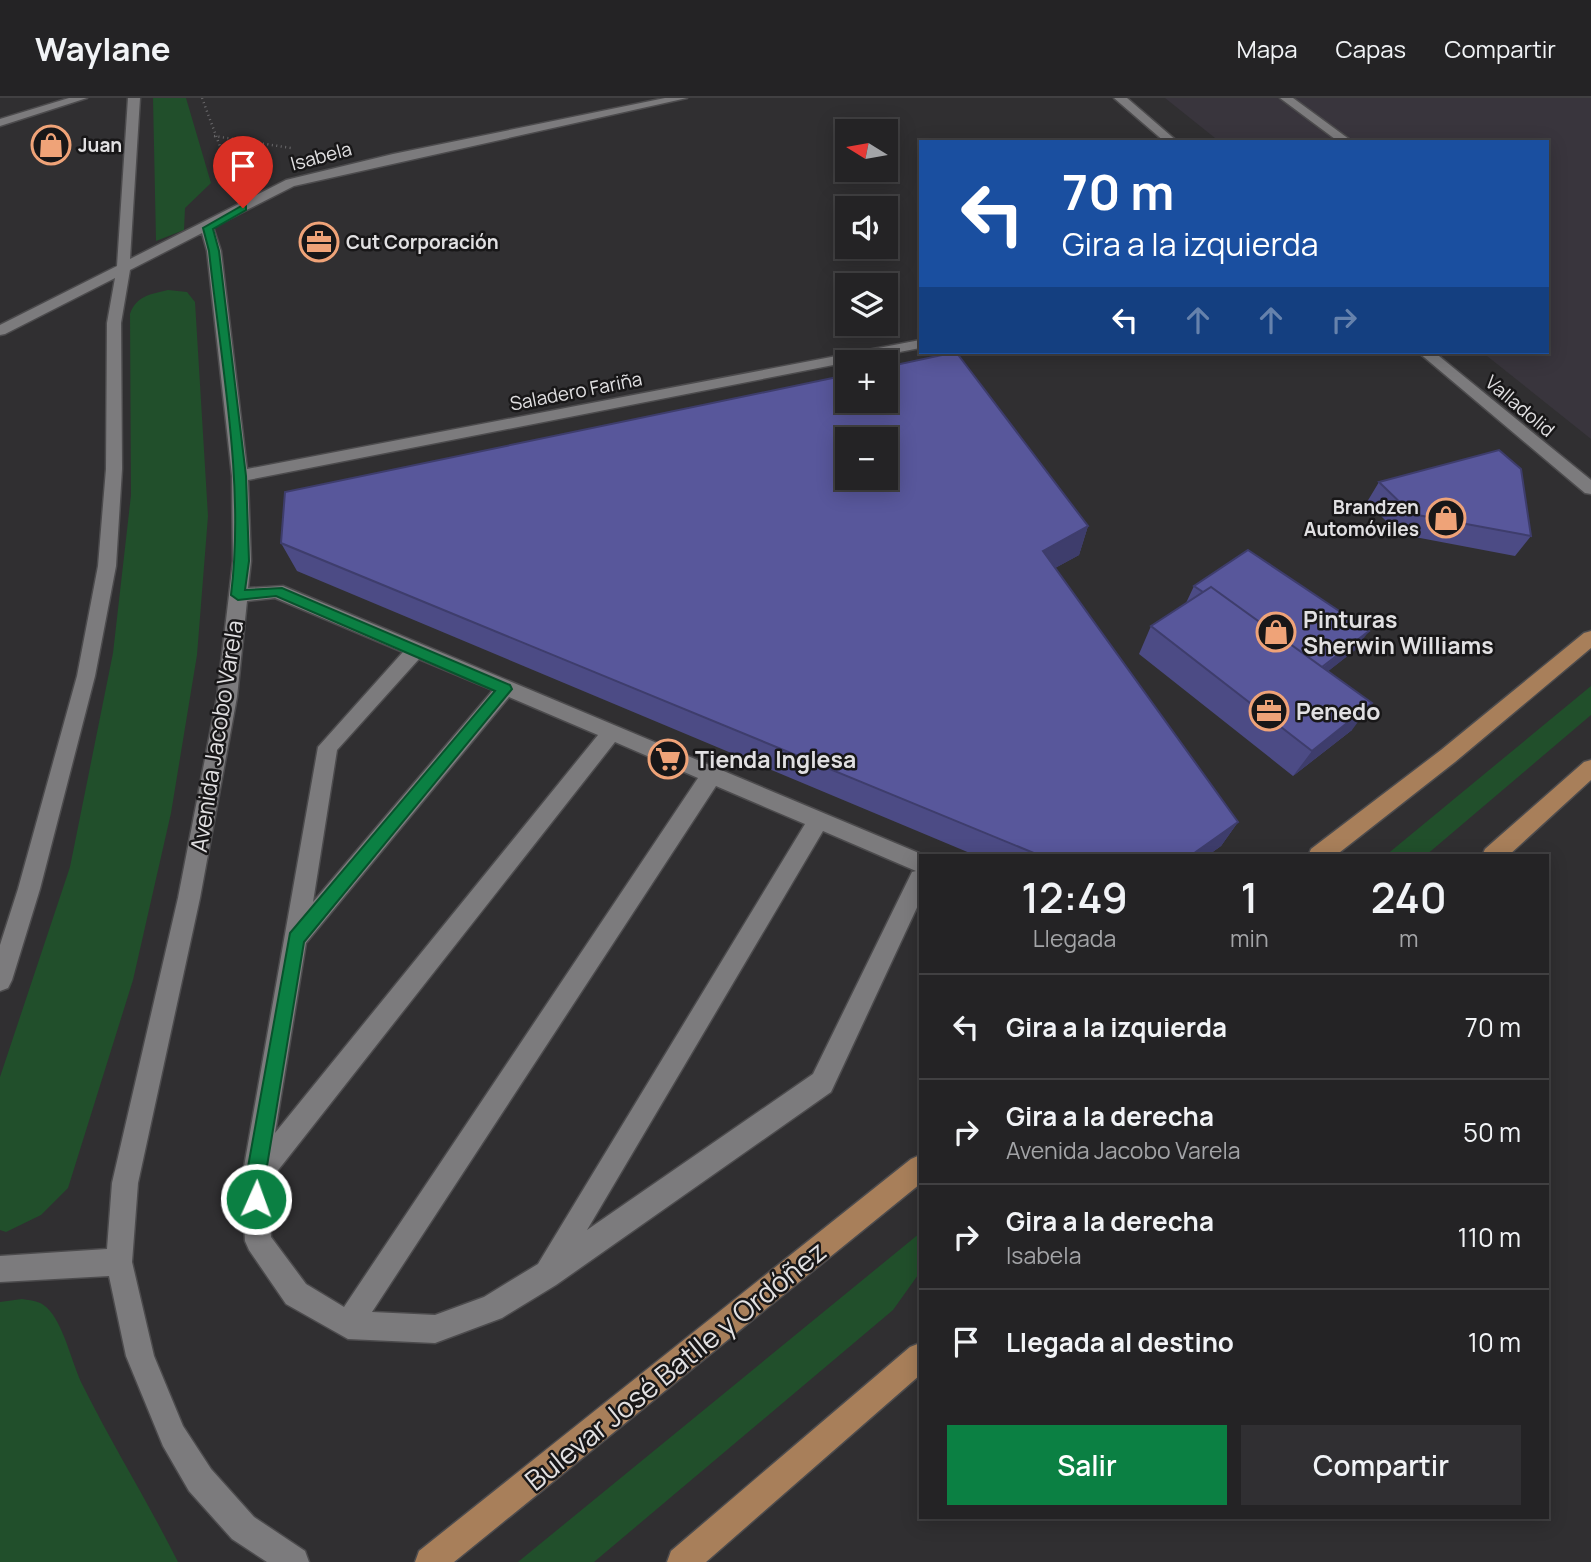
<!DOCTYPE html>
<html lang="es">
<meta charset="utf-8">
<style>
:root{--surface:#242325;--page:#302f32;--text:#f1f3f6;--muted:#a3a4a7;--line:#414042;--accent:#0b8043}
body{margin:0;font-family:Manrope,sans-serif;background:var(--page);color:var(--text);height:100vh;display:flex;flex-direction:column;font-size:26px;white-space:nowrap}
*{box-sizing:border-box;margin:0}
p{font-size:23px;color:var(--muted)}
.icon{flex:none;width:38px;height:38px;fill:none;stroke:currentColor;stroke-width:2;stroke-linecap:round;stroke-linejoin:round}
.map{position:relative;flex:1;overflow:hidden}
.drawer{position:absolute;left:919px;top:756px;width:630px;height:665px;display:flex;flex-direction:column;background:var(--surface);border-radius:0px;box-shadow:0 4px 18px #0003,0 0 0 2px var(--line)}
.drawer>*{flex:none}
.top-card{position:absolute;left:919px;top:42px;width:630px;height:214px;border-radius:0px;box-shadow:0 4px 18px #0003,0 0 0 2px var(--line);background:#1a4fa0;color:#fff;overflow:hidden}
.needle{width:46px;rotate:281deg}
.tools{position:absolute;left:835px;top:21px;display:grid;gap:14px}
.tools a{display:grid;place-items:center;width:63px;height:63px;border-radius:0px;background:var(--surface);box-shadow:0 4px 18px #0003,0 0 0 2px var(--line);font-size:35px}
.pin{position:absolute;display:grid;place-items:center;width:60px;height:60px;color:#fff;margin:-72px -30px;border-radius:50% 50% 50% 0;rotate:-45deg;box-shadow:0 0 7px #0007}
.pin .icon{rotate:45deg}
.me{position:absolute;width:77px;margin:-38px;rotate:2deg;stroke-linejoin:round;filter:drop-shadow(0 0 5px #0008)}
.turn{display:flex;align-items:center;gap:24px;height:147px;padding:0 28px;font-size:32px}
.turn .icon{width:91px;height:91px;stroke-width:2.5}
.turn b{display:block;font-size:49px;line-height:60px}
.lanes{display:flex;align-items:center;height:66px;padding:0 28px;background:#0003;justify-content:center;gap:35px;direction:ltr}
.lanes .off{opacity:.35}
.eta{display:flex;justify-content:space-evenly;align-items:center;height:119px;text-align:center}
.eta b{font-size:42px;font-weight:600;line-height:49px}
.primary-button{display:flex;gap:14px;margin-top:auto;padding:14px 28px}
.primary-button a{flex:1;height:80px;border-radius:0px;background:var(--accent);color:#fff;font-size:28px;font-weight:600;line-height:80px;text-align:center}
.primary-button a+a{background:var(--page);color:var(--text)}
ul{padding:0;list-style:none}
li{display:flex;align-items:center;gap:21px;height:105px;padding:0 28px;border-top:2px solid var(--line)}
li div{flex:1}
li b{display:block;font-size:26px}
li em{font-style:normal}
header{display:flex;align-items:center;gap:42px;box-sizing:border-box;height:98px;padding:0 35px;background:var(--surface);border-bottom:2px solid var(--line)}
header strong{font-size:33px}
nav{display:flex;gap:38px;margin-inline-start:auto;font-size:24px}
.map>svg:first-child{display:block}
.built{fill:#39353d}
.green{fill:#214f2b}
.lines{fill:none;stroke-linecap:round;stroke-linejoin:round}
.minor-casing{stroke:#4c4b4d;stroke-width:3}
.major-casing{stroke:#4c4b4d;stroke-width:3}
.path{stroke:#6b6a6c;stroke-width:2.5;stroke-dasharray:1 3.5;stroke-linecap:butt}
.minor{fill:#7c7b7d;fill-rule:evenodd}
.major{fill:#a87f5a;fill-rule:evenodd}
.wall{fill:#4c4b85}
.shaded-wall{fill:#3e3d6c}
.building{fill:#58579b;stroke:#3e3d6c;stroke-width:2;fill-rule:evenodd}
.route{fill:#0b8043;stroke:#07532c;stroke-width:2}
.labels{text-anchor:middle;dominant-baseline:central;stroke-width:5;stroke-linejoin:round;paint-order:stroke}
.far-poi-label{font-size:19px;font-weight:bold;fill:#e1e0e2;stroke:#181718;text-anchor:start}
.far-street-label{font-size:19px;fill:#e1e0e2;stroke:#181718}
.poi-label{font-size:23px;font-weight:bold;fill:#e1e0e2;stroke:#181718;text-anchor:start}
.street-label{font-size:23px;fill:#e1e0e2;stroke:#181718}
.near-street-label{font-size:28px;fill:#e1e0e2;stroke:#181718}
</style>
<header>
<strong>Waylane</strong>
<nav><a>Mapa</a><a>Capas</a><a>Compartir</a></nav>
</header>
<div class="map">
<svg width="1591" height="1464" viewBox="0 0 1591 1464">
<rect width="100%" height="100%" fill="#302f31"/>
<path class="built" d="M1165,0H1591V341L1482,254H1547V44H1220Z"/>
<path class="green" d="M153,0H186L211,85L185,110L184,132L156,143Z
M168,192L187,194L195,204L208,418L197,557L171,715L133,882L68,1090L41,1117L6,1134L0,1132V979L70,769L113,555L131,397L130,216C136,198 151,196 168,192Z
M1591,588V617L1425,758H1385Z
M920,1135L918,1177L893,1212L594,1464H518Z
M22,1201C34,1203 42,1203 50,1213C65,1231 72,1266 83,1288C113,1348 148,1404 178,1464H0V1204Z"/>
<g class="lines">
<defs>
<path id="minor" d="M69,0H87L0,28V21Z
M128,0H140L130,161L286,82L393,56L665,0H687L294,88L213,129L221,153L247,371L920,242V250L248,382L251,463L248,490L283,488L926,758H920V803L831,994L556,1187L502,1220L435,1245L348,1241L286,1206L249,1152L245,1143L242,1080L318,649L403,554L275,500L247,503L237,599L200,800L138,1085L132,1164L154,1258L183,1328L211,1371L254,1419L305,1453L309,1464H267L232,1441L189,1393L163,1348L126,1258L109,1178L0,1184V1158L107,1151L112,1085L178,800L217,599L233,463L232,378L207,153L202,135L130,172L121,225L122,371L116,468L95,578L40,791L12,882L8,890L0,893V847L18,791L77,578L98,468L106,371L107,225L115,180L5,236L0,237V227L117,168ZM419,561L493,592L313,804L337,652ZM509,599L598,637L275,1035L306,845ZM615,644L698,680L344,1209L306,1186L271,1139L268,1085ZM716,688L805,726L538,1166L484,1199L435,1217L372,1214ZM823,733L916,773L912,774L813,976L587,1132Z
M1114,0H1127L1178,44H1165Z
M1280,0H1293L1353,44H1339Z
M1418,254H1434L1591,382V396L1585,395Z"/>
<path id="major" d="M1591,533V550L1455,664L1335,758H1308L1311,751L1441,652L1584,535Z
M1591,662V682L1508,758H1482L1485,751L1584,664Z
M920,1057V1086L454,1464H415L419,1453L911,1061Z
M920,1245V1277L706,1464H667L671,1453L910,1249Z"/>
</defs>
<use href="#minor" class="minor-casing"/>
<use href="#major" class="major-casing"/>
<path class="path" d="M202,0L231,78
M214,38L291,50"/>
<use href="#minor" class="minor"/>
<use href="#major" class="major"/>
</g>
<path class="wall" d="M1379,384L1531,438L1515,458L1399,436L1367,404Z
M1088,428L1079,457L1055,470L1238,724L1221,748L1207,758H977L297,473L281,445Z
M1194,488L1355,552L1328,573L1352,632L1293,678L1139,556L1151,528L1186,505Z"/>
<path class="shaded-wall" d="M1088,428L1079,457L1035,481L1043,453Z
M1369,533L1355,552L1302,594L1315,576Z
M1372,605L1352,632L1293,678L1312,653Z
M1238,724L1221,748L1207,758H1190Z"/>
<path class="building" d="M956,254L1088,428L1043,453L1238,724L1190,758H1041L281,445L285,394L847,277V303H886V269ZM847,341H886V380H847Z
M1499,352L1521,371L1531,438L1412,416L1379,384Z
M1248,452L1369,533L1322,569L1211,489L1203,494L1194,488Z
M1211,489L1372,605L1312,653L1151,528Z"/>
<path class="route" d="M243,107L246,108V112L213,131L219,153L246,378L249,463L245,492L282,490L510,587L512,591L304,844L265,1080L266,1101L263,1108L256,1111L249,1108L246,1080L290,835L495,593L276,498L238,502L231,497C245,386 221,265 209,153L203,130Z"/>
<defs>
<symbol id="shop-ring" viewBox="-11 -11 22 22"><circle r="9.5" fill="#181718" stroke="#efa378" stroke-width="1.5"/><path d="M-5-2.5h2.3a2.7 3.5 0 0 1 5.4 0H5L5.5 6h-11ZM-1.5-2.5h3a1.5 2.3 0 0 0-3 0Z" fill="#efa378"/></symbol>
<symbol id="office-ring" viewBox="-11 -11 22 22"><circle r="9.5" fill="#181718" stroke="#efa378" stroke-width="1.5"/><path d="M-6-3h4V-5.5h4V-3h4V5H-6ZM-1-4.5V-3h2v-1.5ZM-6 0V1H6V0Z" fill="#efa378"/></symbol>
<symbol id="supermarket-ring" viewBox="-11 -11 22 22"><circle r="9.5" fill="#181718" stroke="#efa378" stroke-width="1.5"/><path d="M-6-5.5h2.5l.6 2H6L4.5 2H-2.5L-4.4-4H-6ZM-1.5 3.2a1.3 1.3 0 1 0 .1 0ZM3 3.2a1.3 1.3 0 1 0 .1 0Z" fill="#efa378"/></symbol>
</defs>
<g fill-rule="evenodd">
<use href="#shop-ring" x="29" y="25" width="44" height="44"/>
<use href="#office-ring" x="297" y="122" width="44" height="44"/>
<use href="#shop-ring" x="1424" y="398" width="44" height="44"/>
<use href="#shop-ring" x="1254" y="512" width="44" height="44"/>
<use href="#office-ring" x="1247" y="591" width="44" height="44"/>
<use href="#supermarket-ring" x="646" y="639" width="44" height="44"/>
</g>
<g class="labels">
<g class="far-poi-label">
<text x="78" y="47">Juan</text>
<text x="346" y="144">Cut Corporación</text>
<text x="1419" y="409" text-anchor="end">Brandzen<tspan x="1419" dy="22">Automóviles</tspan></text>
</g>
<g class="far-street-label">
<text transform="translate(321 58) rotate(-15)">Isabela</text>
<text transform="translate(576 293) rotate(-11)">Saladero Fariña</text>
<text transform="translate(1520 308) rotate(40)">Valladolid</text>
</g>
<g class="poi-label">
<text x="1303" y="521">Pinturas<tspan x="1303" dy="26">Sherwin Williams</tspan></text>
<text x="1296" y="613">Penedo</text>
<text x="695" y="661">Tienda Inglesa</text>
</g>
<g class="street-label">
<text transform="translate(216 638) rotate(-81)">Avenida Jacobo Varela</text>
</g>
<g class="near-street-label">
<text transform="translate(675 1267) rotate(-39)">Bulevar José Batlle y Ordóñez</text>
</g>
</g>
</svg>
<div class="tools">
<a><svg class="needle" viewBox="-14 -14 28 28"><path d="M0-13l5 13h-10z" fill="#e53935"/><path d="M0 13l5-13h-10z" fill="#a3a4a7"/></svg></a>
<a><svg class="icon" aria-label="sound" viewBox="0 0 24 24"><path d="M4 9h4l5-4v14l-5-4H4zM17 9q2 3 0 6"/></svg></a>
<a><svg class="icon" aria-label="layers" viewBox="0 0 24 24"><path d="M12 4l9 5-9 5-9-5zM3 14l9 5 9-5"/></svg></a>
<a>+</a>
<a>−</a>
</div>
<div class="pin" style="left:243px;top:110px;background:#d93025"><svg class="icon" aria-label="arrive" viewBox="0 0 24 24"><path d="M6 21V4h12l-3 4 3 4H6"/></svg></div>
<svg class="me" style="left:256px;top:1101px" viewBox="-20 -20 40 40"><circle r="17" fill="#0b8043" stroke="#fff" stroke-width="3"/><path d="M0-11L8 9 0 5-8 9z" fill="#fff"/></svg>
<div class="top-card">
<div class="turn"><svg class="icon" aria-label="left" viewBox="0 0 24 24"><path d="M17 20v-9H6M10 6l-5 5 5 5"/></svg><div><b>70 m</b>Gira a la izquierda</div></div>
<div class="lanes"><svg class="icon" aria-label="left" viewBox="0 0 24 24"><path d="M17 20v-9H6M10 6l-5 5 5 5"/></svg><svg class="icon off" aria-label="ahead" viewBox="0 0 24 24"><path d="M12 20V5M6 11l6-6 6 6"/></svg><svg class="icon off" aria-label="ahead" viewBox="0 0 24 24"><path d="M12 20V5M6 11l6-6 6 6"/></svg><svg class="icon off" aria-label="right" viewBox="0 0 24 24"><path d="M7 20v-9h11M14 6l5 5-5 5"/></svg></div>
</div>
<section class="drawer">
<div class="eta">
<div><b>12:49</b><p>Llegada</p></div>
<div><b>1</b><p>min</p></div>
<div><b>240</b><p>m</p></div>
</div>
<ul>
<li><svg class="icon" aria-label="left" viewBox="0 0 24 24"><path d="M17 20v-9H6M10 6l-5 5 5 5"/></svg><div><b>Gira a la izquierda</b></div><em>70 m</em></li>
<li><svg class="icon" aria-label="right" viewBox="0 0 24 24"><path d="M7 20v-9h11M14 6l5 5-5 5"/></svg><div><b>Gira a la derecha</b><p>Avenida Jacobo Varela</p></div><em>50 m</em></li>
<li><svg class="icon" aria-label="right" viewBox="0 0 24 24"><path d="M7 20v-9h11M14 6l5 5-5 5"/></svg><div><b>Gira a la derecha</b><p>Isabela</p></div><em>110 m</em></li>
<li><svg class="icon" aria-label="arrive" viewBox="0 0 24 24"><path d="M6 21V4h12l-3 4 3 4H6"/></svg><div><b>Llegada al destino</b></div><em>10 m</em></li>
</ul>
<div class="primary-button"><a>Salir</a><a>Compartir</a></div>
</section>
</div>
